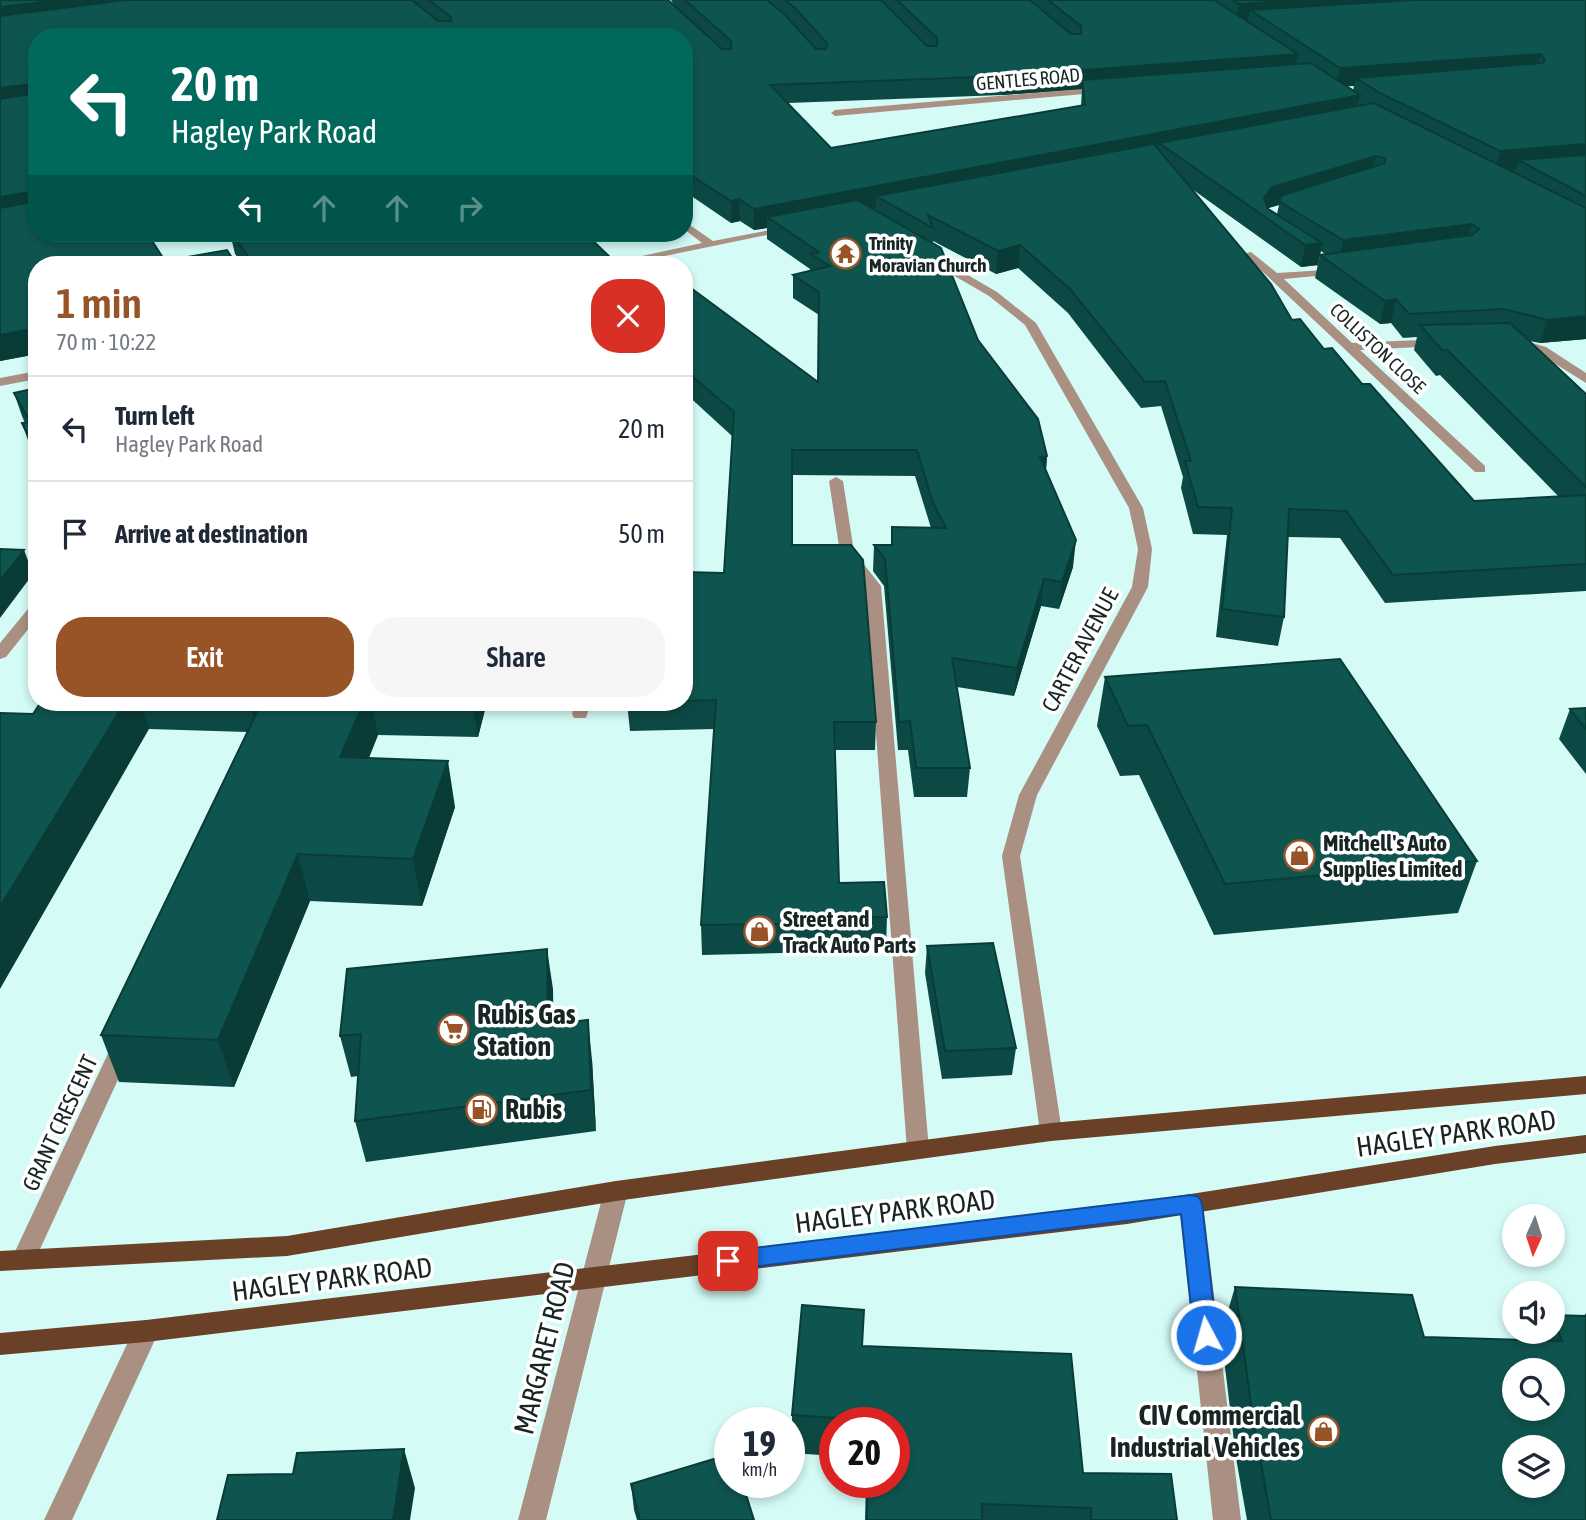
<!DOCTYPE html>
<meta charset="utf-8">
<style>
:root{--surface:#fff;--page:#f6f6f7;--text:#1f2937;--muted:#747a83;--line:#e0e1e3;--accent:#985327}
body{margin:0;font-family:"Asap Condensed",sans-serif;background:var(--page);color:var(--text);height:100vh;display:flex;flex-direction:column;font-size:26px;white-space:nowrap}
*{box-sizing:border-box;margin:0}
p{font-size:23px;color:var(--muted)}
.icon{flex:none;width:38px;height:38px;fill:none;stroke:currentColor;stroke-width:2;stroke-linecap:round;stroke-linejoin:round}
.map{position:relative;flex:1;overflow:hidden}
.details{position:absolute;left:28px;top:256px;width:665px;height:455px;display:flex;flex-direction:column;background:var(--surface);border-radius:28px;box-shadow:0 4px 10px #0003}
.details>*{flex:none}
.top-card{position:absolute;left:28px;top:28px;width:665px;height:214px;border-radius:28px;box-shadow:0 4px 10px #0003;background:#00695c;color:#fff;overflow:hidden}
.needle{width:46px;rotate:183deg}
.buttons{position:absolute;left:1502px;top:1204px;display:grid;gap:14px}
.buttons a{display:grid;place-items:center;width:63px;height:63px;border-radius:50%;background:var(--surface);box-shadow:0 4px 10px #0003;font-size:35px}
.speed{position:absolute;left:714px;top:1407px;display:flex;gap:14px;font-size:35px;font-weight:700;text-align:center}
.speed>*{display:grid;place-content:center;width:91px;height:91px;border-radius:50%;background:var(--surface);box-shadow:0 4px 10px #0003;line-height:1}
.speed small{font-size:18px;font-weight:400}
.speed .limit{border:10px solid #d22;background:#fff;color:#111}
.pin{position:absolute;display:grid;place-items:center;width:60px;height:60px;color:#fff;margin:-30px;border-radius:14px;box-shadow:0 4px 10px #0006}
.me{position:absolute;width:77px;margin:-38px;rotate:354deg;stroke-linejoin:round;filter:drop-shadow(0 0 5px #0008)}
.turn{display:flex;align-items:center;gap:24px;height:147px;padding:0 28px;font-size:32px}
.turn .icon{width:91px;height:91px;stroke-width:2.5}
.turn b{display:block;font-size:49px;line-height:60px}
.lanes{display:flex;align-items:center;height:66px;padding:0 28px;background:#0003;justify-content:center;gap:35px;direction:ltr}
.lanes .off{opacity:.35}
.round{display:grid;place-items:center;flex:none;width:74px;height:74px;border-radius:28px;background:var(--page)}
.head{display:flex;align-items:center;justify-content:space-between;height:119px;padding:0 28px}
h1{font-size:42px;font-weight:600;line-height:52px;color:var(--accent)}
.cta{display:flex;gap:14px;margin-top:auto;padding:14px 28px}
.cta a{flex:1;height:80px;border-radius:28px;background:var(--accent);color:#fff;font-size:28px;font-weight:600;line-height:80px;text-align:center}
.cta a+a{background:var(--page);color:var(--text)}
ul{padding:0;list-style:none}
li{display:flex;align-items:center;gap:21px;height:105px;padding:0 28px;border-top:2px solid var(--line)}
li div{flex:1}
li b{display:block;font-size:26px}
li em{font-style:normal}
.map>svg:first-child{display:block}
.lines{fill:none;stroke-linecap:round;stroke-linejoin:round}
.lane{fill:#a99082;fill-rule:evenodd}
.street{fill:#a99082;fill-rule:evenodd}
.primary{fill:#6a4027;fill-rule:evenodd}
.wall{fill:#0d4944;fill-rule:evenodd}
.shaded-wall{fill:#0a3c37}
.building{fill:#0f554f;stroke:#0a3c37;stroke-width:2;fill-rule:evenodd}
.route{fill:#1a73e8;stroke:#114b97;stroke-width:2}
.labels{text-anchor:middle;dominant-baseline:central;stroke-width:7;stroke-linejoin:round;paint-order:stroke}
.far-street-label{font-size:19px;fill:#172624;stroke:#fff}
.far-poi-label{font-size:19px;font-weight:bold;fill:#172624;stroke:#fff;text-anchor:start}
.street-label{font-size:23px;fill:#172624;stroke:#fff}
.poi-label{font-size:23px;font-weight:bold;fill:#172624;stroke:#fff;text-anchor:start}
.near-poi-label{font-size:28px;font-weight:bold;fill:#172624;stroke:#fff;text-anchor:start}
.near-street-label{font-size:28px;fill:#172624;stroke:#fff}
</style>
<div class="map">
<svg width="1586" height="1520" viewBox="0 0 1586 1520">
<rect width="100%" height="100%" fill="#d4fbf6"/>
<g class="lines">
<path class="lane" d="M1191,1194L1199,1197L1203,1204L1241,1520H1213L1179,1204L1183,1197Z"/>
<path class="street" d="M1104,87L1107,92L835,116L831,113L835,110Z
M684,221L713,241L791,226L796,229L626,264H605L702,243L684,229Z
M1251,252L1277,273L1341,269V273L1337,274L1284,279L1352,343L1443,339L1445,342L1439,346L1360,350L1485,466V472H1475L1247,257V253Z
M927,256H935L997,292L1036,323L1143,508L1152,549L1148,587L1037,795L1020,856L1062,1132L1059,1138L1051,1141L1043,1138L1040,1132L1002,856L1019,795L1132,587L1138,549L1129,508L1025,325L989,296L927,260Z
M1515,338L1546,347L1586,373V383L1538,353L1511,345L1509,342Z
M37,371V379L0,386V378Z
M836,477L843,481L854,552L881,586L929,1150L926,1157L918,1159L910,1157L907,1150L865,586L840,553L829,481Z
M37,602V618L6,657L0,659V643L32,604Z
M575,702H591L586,718H574L572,714Z
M123,1037L131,1039L134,1045L35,1260L32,1267L23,1270L14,1267L11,1260L112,1045L115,1039Z
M616,1181L624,1184L628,1191L546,1520H518L604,1191L608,1184Z
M146,1320L155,1323L159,1331L72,1520H44L137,1323Z"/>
<path class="primary" d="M1586,1076V1094L1051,1141L616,1201L287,1256L0,1271V1251L287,1236L616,1181L1051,1123Z
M1586,1135V1153L1495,1164L1127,1224L146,1342L0,1355V1333L146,1320L1127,1204L1495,1146Z"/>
</g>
<path class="wall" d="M0,0H668L675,7L671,0H1586V339L1540,343L1529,341L1586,394V591L1385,603L1340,538L1288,537L1284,617L1278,646L1216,637L1227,535L1193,534L1181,488L1183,477L1161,406L1141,408L1068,313L1018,268L996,274L933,241V243L978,340L1047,456L1046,470L1073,567L1059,609L1041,606L1014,696L957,687L970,768L967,797H914L908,750H898L884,586L873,571L874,545H891L892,527L931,528L915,476L792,475V545L876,722L875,750H835L839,883L887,917L886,947L818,948V952L702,955L701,925L714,729L630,731L627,703H620V702H684V572L724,573L732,436L684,392V283L818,382L819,315L793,298V275L810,271V269L767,239V228L754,230L740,221L731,223L684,191V37H37V233L165,261L236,264H37V354L0,361ZM1347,86H1354L1353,90ZM1082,89L1081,106L831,148L788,103L1002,95ZM1192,189L1301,267L1318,265L1321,251L1326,255H1320L1315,278L1380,324L1391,323L1403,338L1417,337L1414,350L1436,376L1440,375L1559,497L1474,501L1362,384L1292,320ZM1279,205L1277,214L1268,208Z
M230,233L617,264H243L235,254Z
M37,388V461L30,446L22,423H25L22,416L14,393Z
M1105,677L1477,861L1458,913L1214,935L1139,775L1120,776L1097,726Z
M41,702H503H487L478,737L378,735L369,758L455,807L422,906L310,901L234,1087L119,1082L101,1035L247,732L149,729L33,714Z
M1586,708V774L1559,739L1570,709Z
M927,946L1016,1048L1012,1075L942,1079L925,973Z
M553,989V1024L592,1060L596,1131L366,1162L355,1121L358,1076L351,1077L340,1036Z
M1235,1287L1424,1337L1539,1340L1544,1332H1552V1315L1584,1316L1586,1313V1520H1247L1236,1458L1221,1334Z
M862,1346L1083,1473L1177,1520H865L866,1482H894V1423H835V1456L792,1453V1415Z
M631,1484L754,1520H637L634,1510Z"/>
<path class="shaded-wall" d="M59,0H200L0,25V7Z
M1295,0H1547L1250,10L1248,20L1236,21L1239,4Z
M1298,54L1294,73L1082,80V89L1002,95L1004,76Z
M1541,54L1536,73L1356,78L1354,86L1337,87L1340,68Z
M33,84L37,96L0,107V88Z
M1360,95L1356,114L1159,143L1158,152L876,196V207L779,226L767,217V228L754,230V209Z
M1586,144V164L1518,160L1516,170L1494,171L1500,151Z
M1376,156L1371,176L1280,198L1279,205L1268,208L1264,198L1272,187Z
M30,192L37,213L0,219V197Z
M739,199L740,221L731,223V201Z
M1472,224L1466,246L1339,262L1343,240Z
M1322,243L1318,265L1301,267L1305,245Z
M1020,245L1018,268L996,274L998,251Z
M344,261L345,264H325Z
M1396,299L1391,323L1380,324L1385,301Z
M1586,316V339L1540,343L1548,320Z
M37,328V354L0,361V335Z
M1047,456L1045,482L1040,457Z
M1076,540L1073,567L1059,609L1062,582Z
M24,550L33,574L0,618V581Z
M1044,579L1041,606L1014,696L1017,668Z
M125,702H141L149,729L0,989V907Z
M250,702H272L258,732Z
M364,702H371L378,735L350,802L340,757Z
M472,702H487L478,737Z
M448,761L455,807L422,906L413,859Z
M298,854L310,901L234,1087L218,1040Z
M547,949L553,989L554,1065L548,1025Z
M588,1020L592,1060L596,1131L591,1090Z
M404,1449L415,1488L410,1520H393Z"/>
<path class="building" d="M0,0H59L0,7Z
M126,0H412L438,21H451V17L429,0H668L722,49H731V41L685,0H767L785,15L816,49H826L827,43L795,8L785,0H881L927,46H937V38L897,0H1030L1071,34H1081V26L1048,0H1214L1298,54L1004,76L770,85L831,148L1085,105L1082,80L1311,63L1360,95L754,209L739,199L731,201L684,171V37H37V233H147L165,261L227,250L236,264H37V328L0,335V208L33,202V195L30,192L0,197V99L32,94L33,84L0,88V16Z
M1233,0H1295L1239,4Z
M1414,0H1586V144L1500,151L1380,93L1356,78L1542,63L1545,61L1541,54L1340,68L1250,10Z
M1374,103L1586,208V316L1548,320L1503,309L1409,314L1396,299L1385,301L1320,255L1472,235L1479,229L1472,224L1343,240L1280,202V198L1283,195L1385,163V158L1376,156L1272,187L1264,198L1268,209L1322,243L1305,245L1159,143Z
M1154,144L1271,284L1292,320L1300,319L1324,349L1332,348L1362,384H1370L1474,501L1586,495V564L1393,575L1346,511L1289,509L1284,617L1222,609L1232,508L1198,507L1185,461H1191L1165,381L1145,382L1070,289L1020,245L998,251L928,215L933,228L876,196Z
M1586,155V196L1518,160Z
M857,200L941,248L978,340L1038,419L1047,456L1040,457L1076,540L1062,582L1044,579L1017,668L952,658L970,768H916L910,721L899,722L885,559L874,545H892V527L946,528L933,503L917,450H792V545H851L863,560L876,722H834L839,883L884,882L887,917L818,918V923L701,925L716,700L684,701V572L724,573L734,412L684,369V361L687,350L684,348V283L818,382L819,292L793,275L830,266L811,254L819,252L767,217Z
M231,233H585L617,264H348L344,261L325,264H254Z
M1510,323L1586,394V487L1447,350H1442L1420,325Z
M37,388V454L22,423L30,422L14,393Z
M0,549L24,550L0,581Z
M1340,659L1477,861L1225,884L1147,725L1128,726L1105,677Z
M41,702H125L0,907V713L33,714Z
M262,702H364L340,757L448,761L413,859L298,854L218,1040L101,1035Z
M1586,708V729L1570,709Z
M993,943L1016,1048L945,1051L927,946Z
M547,949L548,1025L588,1020L591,1090L355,1121L361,1034L340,1036L347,969Z
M1235,1287L1412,1295L1424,1337L1562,1341L1552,1315L1586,1316V1520H1271L1252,1412ZM1514,1370H1552V1409H1514ZM1514,1447H1552V1486H1514Z
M802,1305L864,1310L862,1346L1071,1354L1083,1473L1171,1474L1177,1520H1091V1508L982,1504V1520H867V1482H894V1423H868V1420L792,1415Z
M404,1449L393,1520H217L228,1475L293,1474L297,1453Z
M730,1454V1482H742L754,1520H640L631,1484Z"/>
<path class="route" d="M1191,1195L1199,1197L1202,1204L1217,1335L1214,1343L1206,1346L1198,1343L1194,1335L1181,1214L728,1270L721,1268L717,1261L721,1254L728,1251Z"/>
<defs>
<symbol id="temple-ring" viewBox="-11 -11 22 22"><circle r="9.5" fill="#fff" stroke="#985327" stroke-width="1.5"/><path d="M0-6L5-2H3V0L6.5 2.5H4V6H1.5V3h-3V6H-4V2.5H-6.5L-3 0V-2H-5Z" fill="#985327"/></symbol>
<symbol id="shop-ring" viewBox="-11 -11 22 22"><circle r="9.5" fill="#fff" stroke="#985327" stroke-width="1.5"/><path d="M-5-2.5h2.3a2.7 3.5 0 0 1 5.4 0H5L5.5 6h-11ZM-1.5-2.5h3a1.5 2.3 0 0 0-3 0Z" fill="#985327"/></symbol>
<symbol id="supermarket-ring" viewBox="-11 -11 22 22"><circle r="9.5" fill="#fff" stroke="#985327" stroke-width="1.5"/><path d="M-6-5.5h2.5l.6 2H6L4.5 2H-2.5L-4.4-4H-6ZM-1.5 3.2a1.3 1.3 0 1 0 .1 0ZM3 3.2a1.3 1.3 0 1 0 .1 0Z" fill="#985327"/></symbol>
<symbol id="fuel-ring" viewBox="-11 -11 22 22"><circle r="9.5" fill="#fff" stroke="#985327" stroke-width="1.5"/><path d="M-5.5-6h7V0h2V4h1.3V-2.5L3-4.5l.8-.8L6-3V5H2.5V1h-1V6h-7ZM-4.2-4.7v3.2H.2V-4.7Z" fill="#985327"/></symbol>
</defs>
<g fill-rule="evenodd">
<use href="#temple-ring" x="828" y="236" width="35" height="35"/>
<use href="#shop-ring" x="1282" y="838" width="35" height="35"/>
<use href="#shop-ring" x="742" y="914" width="35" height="35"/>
<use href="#supermarket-ring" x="436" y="1012" width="35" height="35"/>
<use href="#fuel-ring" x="464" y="1092" width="35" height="35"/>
<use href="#shop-ring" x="1306" y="1414" width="35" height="35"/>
</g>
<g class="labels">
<g class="far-street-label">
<text transform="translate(1028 79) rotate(-5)">GENTLES ROAD</text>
<text transform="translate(1378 348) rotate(43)">COLLISTON CLOSE</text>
</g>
<g class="far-poi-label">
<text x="869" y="243">Trinity<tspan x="869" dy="22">Moravian Church</tspan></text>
</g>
<g class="street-label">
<text transform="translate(1080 650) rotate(-62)">CARTER AVENUE</text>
<text transform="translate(60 1123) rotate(-65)">GRANT CRESCENT</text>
</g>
<g class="poi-label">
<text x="1323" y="843">Mitchell's Auto<tspan x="1323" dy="26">Supplies Limited</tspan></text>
<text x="783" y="919">Street and<tspan x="783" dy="26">Track Auto Parts</tspan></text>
</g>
<g class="near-poi-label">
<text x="477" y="1014">Rubis Gas<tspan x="477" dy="32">Station</tspan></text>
<text x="505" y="1109">Rubis</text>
<text x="1300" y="1415" text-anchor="end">CIV Commercial<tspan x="1300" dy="32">Industrial Vehicles</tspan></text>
</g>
<g class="near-street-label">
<text transform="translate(1456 1133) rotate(-8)">HAGLEY PARK ROAD</text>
<text transform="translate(895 1211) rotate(-7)">HAGLEY PARK ROAD</text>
<text transform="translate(332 1279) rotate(-7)">HAGLEY PARK ROAD</text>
<text transform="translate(544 1348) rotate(-76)">MARGARET ROAD</text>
</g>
</g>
</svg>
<div class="buttons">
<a><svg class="needle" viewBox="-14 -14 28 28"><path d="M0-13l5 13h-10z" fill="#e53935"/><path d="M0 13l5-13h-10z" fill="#747a83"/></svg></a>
<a><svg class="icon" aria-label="sound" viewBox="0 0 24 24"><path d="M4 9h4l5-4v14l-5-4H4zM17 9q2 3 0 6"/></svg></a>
<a><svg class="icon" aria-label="search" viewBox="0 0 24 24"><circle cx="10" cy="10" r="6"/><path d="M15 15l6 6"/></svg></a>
<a><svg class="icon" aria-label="layers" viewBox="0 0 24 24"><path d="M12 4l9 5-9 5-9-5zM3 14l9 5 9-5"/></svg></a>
</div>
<div class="speed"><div>19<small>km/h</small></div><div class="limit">20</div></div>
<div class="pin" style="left:728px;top:1261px;background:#d93025"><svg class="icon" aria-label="arrive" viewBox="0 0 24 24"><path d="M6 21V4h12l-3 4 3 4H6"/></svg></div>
<svg class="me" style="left:1206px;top:1335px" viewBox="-20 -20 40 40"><circle r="17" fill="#1a73e8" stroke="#fff" stroke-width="3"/><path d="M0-11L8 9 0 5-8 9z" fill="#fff"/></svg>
<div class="top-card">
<div class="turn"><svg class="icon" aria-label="left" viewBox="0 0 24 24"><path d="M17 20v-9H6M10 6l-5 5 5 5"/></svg><div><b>20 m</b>Hagley Park Road</div></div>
<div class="lanes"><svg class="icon" aria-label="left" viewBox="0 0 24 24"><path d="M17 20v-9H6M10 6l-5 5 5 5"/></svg><svg class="icon off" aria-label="ahead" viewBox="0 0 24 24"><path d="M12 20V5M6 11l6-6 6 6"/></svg><svg class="icon off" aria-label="ahead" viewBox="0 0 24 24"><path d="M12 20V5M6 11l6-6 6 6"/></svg><svg class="icon off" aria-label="right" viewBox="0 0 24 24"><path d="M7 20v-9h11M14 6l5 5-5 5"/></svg></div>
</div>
<section class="details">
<div class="head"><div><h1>1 min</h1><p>70 m · 10:22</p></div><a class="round" style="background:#d93025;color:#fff"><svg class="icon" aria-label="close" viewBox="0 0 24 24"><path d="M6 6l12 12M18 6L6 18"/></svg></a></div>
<ul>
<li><svg class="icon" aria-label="left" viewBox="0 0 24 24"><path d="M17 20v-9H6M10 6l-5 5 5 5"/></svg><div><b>Turn left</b><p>Hagley Park Road</p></div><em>20 m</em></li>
<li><svg class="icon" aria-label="arrive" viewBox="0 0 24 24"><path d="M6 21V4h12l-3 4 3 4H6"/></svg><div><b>Arrive at destination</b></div><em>50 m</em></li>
</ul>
<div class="cta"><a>Exit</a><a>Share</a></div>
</section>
</div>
